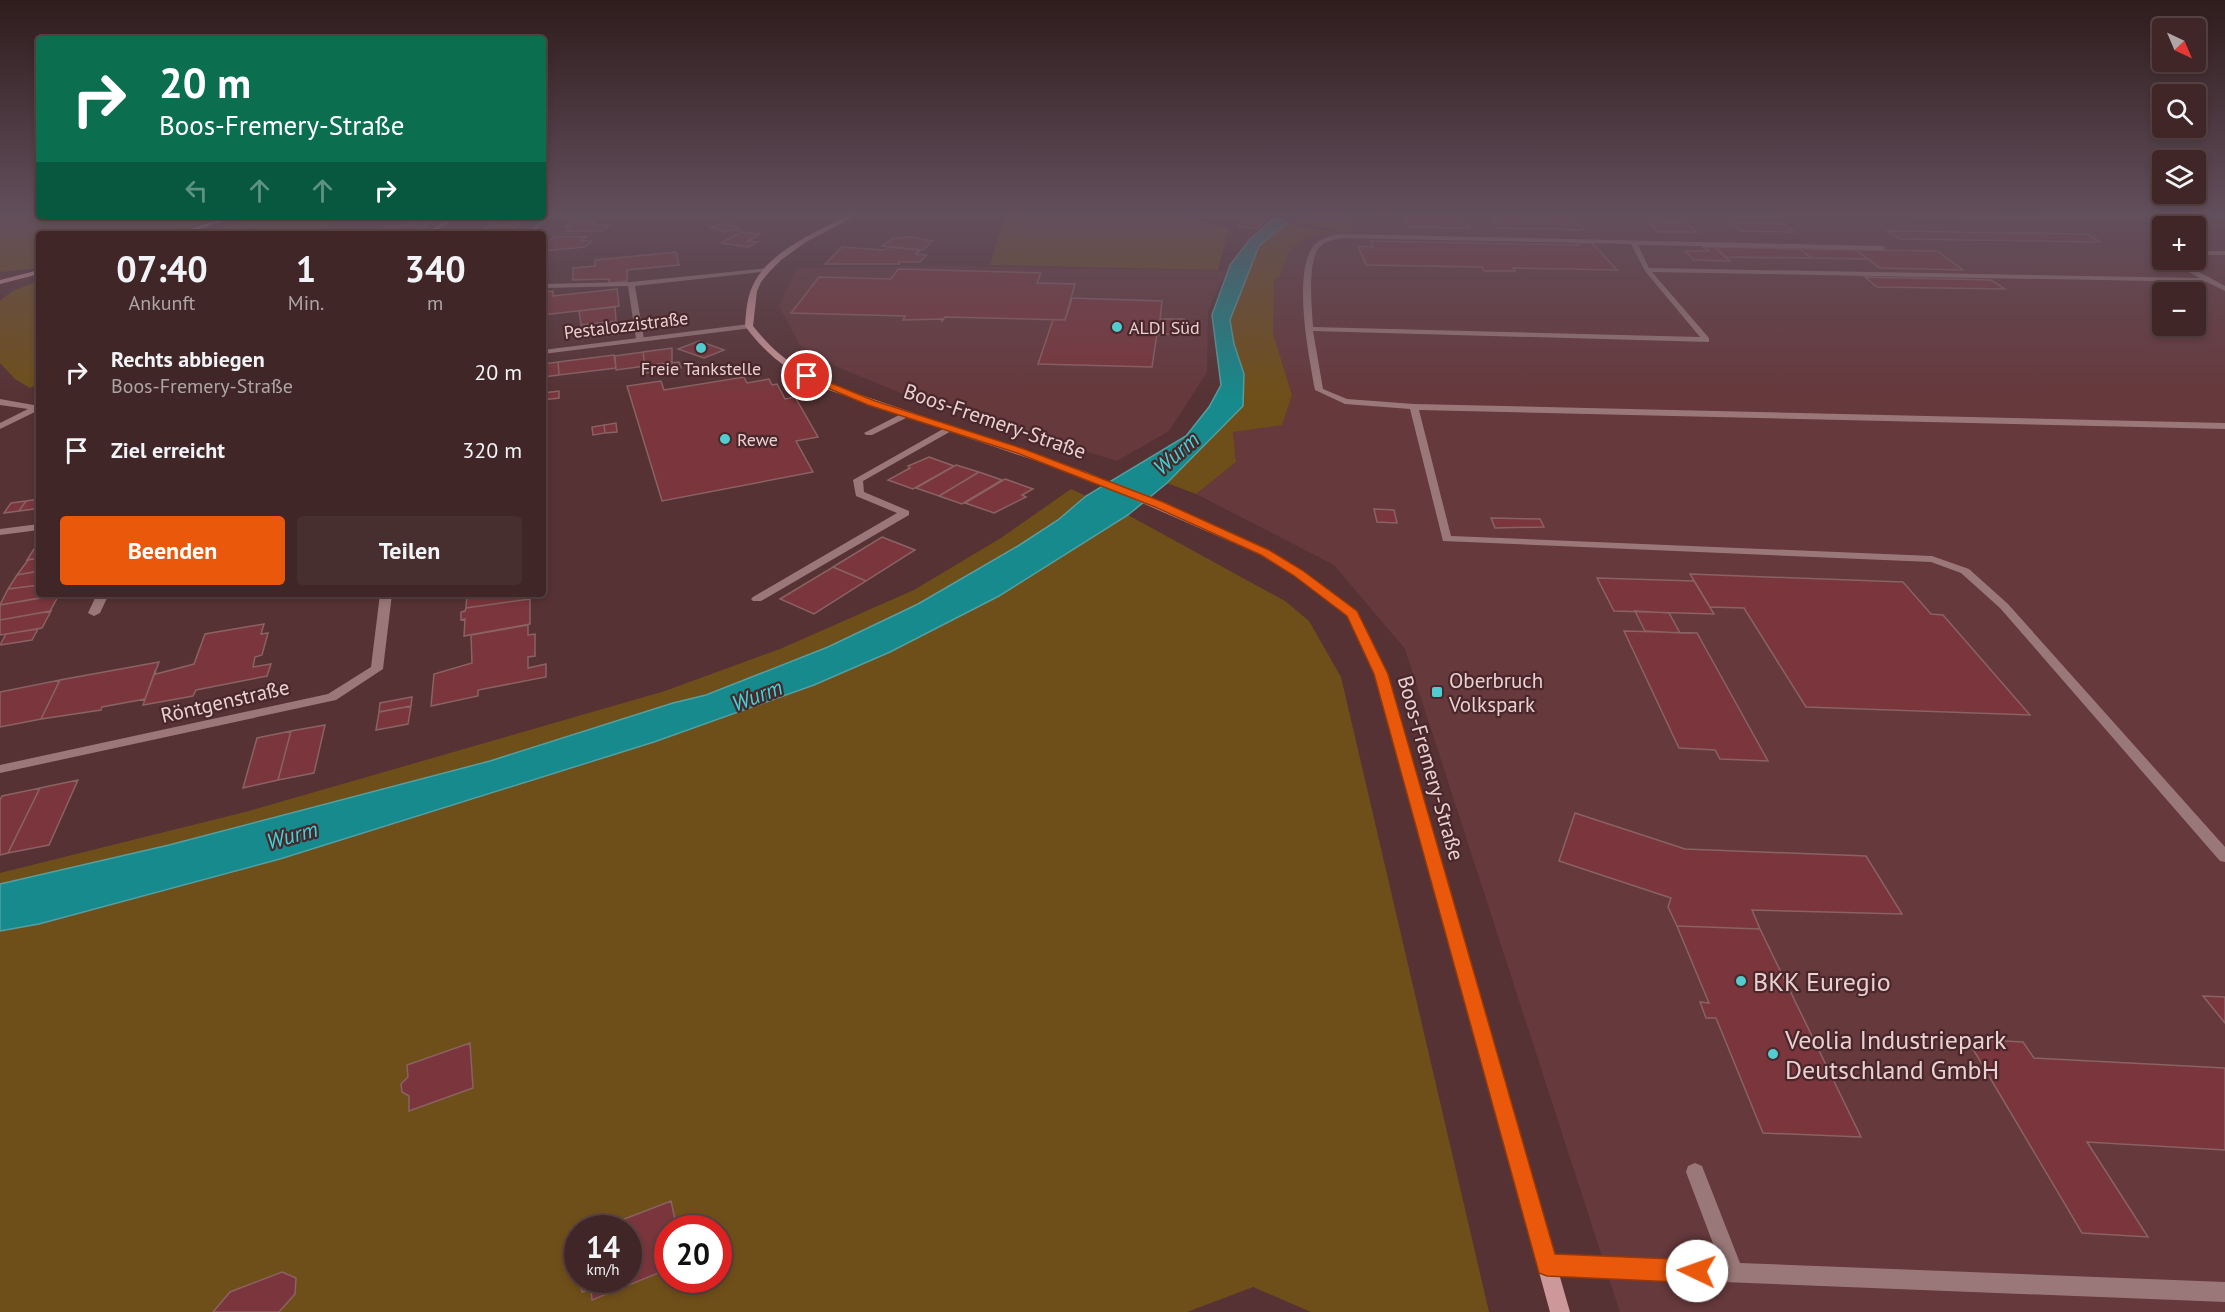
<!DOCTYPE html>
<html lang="de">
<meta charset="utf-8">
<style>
:root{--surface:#402627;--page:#472e2f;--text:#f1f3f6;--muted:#aea5a7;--line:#594344;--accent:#ea580c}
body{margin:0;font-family:"PT Sans",sans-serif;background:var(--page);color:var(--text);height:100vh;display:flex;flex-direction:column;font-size:22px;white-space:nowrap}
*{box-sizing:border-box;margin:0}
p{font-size:20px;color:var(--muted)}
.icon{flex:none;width:33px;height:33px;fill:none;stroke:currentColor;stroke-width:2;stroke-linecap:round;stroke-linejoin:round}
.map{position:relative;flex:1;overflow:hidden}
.details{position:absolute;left:36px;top:231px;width:510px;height:366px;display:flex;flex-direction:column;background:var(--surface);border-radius:6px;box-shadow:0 3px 9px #0003,0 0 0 2px var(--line)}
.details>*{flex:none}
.banner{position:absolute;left:36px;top:36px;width:510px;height:183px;border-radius:6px;box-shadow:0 3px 9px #0003,0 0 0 2px var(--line);background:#0b6e4f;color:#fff;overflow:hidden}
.needle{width:39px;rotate:136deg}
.fabs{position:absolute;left:2152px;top:18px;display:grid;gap:12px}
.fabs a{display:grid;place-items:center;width:54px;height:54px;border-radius:6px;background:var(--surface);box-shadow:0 3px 9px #0003,0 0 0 2px var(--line);font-size:30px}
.speed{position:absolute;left:564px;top:1215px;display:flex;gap:12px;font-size:30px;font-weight:700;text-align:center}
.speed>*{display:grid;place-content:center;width:78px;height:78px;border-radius:50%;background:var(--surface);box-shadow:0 3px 9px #0003,0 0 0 2px var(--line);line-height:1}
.speed small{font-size:15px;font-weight:400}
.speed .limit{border:9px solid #d22;background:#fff;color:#111}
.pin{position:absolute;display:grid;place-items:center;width:51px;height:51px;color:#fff;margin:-26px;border:3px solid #fff;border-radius:50%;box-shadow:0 2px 6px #0007}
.me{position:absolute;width:66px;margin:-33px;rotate:273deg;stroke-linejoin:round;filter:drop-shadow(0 0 4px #0008)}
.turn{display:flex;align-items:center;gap:21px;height:126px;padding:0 24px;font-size:27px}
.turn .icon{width:78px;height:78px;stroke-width:2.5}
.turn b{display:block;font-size:42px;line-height:51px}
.lanes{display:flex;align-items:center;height:57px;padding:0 24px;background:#0003;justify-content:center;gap:30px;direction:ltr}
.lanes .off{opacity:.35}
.eta{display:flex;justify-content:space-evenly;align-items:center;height:102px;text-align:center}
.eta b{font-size:36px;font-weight:700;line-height:42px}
.primary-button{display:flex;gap:12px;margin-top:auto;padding:12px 24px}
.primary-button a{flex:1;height:69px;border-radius:6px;background:var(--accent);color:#fff;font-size:24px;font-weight:700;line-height:69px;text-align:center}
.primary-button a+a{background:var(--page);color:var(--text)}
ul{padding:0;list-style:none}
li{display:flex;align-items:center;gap:18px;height:78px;padding:0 24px}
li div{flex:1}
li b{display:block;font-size:22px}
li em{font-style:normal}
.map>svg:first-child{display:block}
.built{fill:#66393c;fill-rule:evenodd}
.green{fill:#6f4f19;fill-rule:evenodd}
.water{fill:#168a8c;stroke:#559fa1;stroke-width:1.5}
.building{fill:#7a363c;stroke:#8a6263;stroke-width:1.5}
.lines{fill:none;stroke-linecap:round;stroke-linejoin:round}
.lane{fill:#9a7879;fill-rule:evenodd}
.street{fill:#9a7879;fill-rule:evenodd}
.secondary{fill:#cd989a;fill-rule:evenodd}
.route{fill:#ea580c;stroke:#983908;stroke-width:1.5}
.poi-dot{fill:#52cdcf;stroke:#4a272a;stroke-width:2}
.labels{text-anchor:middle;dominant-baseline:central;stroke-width:4.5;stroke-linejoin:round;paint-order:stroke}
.far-street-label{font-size:18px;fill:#e9d1d1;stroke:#4a272a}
.far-poi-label{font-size:18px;fill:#e9d1d1;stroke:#4a272a;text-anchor:start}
.street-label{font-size:21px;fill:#e9d1d1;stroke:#4a272a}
.poi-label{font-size:21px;fill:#e9d1d1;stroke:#4a272a;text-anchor:start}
.water-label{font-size:22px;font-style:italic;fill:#3bd6d9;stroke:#4a272a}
.near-poi-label{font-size:26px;fill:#e9d1d1;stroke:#4a272a;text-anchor:start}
</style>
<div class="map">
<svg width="2225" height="1312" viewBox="0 0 2225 1312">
<rect width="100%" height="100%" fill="#563234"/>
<path class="built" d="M1278,213H2225V1312H1620L1405,649L1334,565L1196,494L1236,462L1233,432L1282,424L1292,395L1273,333V280L1282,257L1299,237L1340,228ZM2163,226H2196V260H2163ZM2163,292H2196V326H2163Z
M951,266L1226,271L1208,311L1207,372L1169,431L1117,461L903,394L835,366L800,345L779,306L796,268Z"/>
<path class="green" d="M0,213H39V216H222L167,234H39V268L0,272Z
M1006,213H1164L1229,228L1218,270L990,265Z
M1316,213H1401L1392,217L1353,215L1354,230L1347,232L1291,222Z
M1619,213H2026L2070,217L2100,213L2128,217L2225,218V226L2140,222L1622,215Z
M257,216H346L314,234H204Z
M1287,223L1332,232C1317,235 1299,239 1289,252C1283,262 1285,274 1274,280L1273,333L1292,395L1282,425L1233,432L1236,462L1196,494L1167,483L1243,406L1244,374L1234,344L1230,320L1259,246Z
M39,281V383L30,388L15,379L0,363V301L12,291Z
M1071,489L1086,496L1058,520L1018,546L918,604L828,647L706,695L673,703L490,761L169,845L0,884V873L249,811L665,691L780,649L914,590L1001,538Z
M1128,515L1285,601L1309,621L1341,677L1489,1312H1311L1253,1287L1187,1312H0V931L39,924L281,859L654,742L814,685L890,652L999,596ZM578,1228H628V1280H578ZM668,1228H718V1280H668Z"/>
<path class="water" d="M1993,213H2225V218L2093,215L2097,217Z
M1274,218L1287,223L1259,246L1230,320L1234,344L1244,374L1243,406L1167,483L1128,515L999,596L890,652L814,685L654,742L280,859L39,924L0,931V884L169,845L490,761L673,703L706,695L828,647L918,604L1018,546L1058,520L1086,496L1186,436L1209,407L1221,385L1212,315L1230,265L1250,239Z"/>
<path class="building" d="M583,213H619L614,217L578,216Z
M1198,213H1211L1227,216L1218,220L1193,215Z
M1547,213H1570L1584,230L1497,228L1491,219L1553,220Z
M1246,216L1266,217L1258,229L1238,227Z
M1404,216H1462L1469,228L1409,227Z
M487,221H504L522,222L507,232H479L493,223L484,222Z
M572,221H595L591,225H609L602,231H565L570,227H565Z
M1648,221L1685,222L1696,232H1658Z
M410,222H432L416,232L406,234L376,233L388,226H402Z
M728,223L739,229L724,232L710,227Z
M1732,223L1784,224L1794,232L1741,231Z
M1887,231L2086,234L2101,242L1900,239Z
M741,232L760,234L748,241L758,242L748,247L721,243Z
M554,237H586L581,241H592L585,247L544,251V244Z
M911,237L933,241L923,250L882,246L894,238Z
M1371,241L1579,245L1577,243H1592L1617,270L1513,268L1515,271H1484L1482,267L1366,265L1358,246L1373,247Z
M842,247L884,250L888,247L920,250L916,254L926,255L920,262H899V264H825Z
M1702,247H1715L1730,261L1694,260L1685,251H1710Z
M1715,247L1800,249L1811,258L1725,257Z
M1800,249L1856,250L1868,259L1811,258Z
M1856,250L1937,251L1963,270L1880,268Z
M676,252L679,265L627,270V281L609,283V279L573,280V268L595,266V260Z
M898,269L1041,273L1037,283L1075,284L1065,320L945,317L942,321V319L903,320L905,316L791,313L819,277L891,279Z
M1865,277L1991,280L2005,289L1877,287Z
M617,289L619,306L543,315V292L553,291V296Z
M1072,298L1162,301L1160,319H1184L1182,334H1157L1152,367L1038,364L1053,320H1065Z
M615,307L616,321L581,325L579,311Z
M616,321L618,334L582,338L581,325Z
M699,341L724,350L704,358L678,349Z
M672,348V362L645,366L643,352Z
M643,352L645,366L616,370L615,356Z
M614,355L616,368L559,375L558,362Z
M558,362L559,375L543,377V364Z
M679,362L681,368L647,373L645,366Z
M744,377L747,383L769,379L772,385L777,384L785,399L795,397L818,437L796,441L813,472L662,501L627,386L661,381L664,390Z
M559,391V398L543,400V393Z
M616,423L617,432L605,433L604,425Z
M604,425L605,433L593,435L592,427Z
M929,457L954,466L913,489L888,480L910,468L908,466Z
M956,465L979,472L939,496L916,488Z
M979,472L1002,480L962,504L939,496Z
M1005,479L1033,489L1022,495L1026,497L994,513L965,503Z
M39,499L34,509L19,511L26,501Z
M26,501L19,511L4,513L11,503Z
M1374,509L1394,510L1397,523L1377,522Z
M1491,518L1540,519L1544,527L1495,528Z
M882,537L915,550L866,581L833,567Z
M39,545V558L27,560L36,546Z
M39,558V571L17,575L28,560Z
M833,567L866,581L814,614L780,599Z
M39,571V585L8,589L17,575Z
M1690,574L1903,582L1931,614L1943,615L2030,715L1806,707L1744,608L1710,607Z
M1597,578L1694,581L1714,614L1614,611Z
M39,585V594H61L0,605L8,589Z
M467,594H530V599L466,608Z
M59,595L50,611L0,620V605Z
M530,599V624L464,636L465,619L461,620V612L465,611L466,608Z
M51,611L42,628L0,635V620Z
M1635,611L1669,613L1680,633L1645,631Z
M264,624L261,634L268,633L262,655L255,657L253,667L271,664L267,676L196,690L193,696L143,705L155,671L156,674L194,664L205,634Z
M528,625V635L535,634V656L528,657V668L546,664V677L478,690V696L431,706L434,674L472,663L471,635Z
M38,629L32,640L0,645L6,634Z
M1624,631L1697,633L1768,761L1720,759L1715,750L1679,748Z
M159,662L145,699L102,707L101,710L41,719L60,680Z
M60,680L41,719L0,727V692Z
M412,697L411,706L379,712L380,703Z
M411,706L408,724L376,730L379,712Z
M325,725L314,773L278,780L291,731Z
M291,731L278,780L243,788L257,738Z
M78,780L49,845L8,853L40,788Z
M40,788L8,853L0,855V800L2,796Z
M1575,813L1685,849L1866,856L1902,914L1752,910L1760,929L1677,926L1668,907L1671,898L1559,861Z
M1677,926L1760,929L1861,1137L1763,1133L1716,1018H1706L1700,1002L1709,1003Z
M2203,996L2225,997V1023Z
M1967,1039L2023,1042L2034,1058L2225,1068V1150L2087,1142L2148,1237L2082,1233Z
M470,1043L473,1088L409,1111V1096L402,1092L401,1084L408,1077L407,1065Z
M671,1201L677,1228H668V1269L592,1300L591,1289L582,1292L580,1280H628V1228H601Z
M282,1272L296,1278L295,1294L279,1312H213L230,1292Z"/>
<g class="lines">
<path class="lane" d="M1340,234L1883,246L1886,248L1883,250L1638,245L1649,268L2199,278L2181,267L2177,260H2183L2186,265L2225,286V291L2207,282L1652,272L1709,338V342L1313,331L1323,389L1347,399L1414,404L2225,423V429L1419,410L1451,536L1932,556L1969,569L2008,604L2225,847V862L2220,861L2000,608L1961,573L1931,562L1443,541L1410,409L1345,404L1315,390C1309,356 1293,278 1312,248C1318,238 1330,236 1340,234ZM1340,238L1631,244L1645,271L1700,337L1313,327C1312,307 1307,263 1319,248C1324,241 1333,240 1340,238Z
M2196,251H2225V255H2196Z
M768,268L771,270L770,271L635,286L644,339L640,341L636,339L628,286L543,288V284L631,282Z
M907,411L911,414L910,416L872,435H866L864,433Z
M950,425L953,426V430L863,481L864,492L909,511V515L761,601H753L751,599L753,597L897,513L856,496L853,480Z
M97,594H109L100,613L94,616L88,613Z
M1695,1163L1702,1166L1740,1263L2225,1282V1302L1547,1275L1540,1272L1537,1265L1540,1258L1547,1255L1720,1262L1686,1172L1688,1166Z"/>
<path class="street" d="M553,213H560L542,224L533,234H527L538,222Z
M452,216H459L432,234H425Z
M749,324L753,326L752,328L543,354V350Z
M0,399L39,406V410L0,429V423L28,409L0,405Z
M39,524V530L0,535V529Z
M380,594H392L383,669L336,700L0,773V765L328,694L371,667Z"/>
<path class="secondary" d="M854,213H861L806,242L781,260L770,271L761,282L757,291L753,326C776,355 794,366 826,383L1089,473L1269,551L1302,571L1357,612L1387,674L1570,1312H1550L1375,674L1348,616L1294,575L1261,555L1083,477L820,387C786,368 769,358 745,326C746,312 747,297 753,285C769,250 822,229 854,213Z
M229,216H238L184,234H175Z
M39,270V274L0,284V280Z"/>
</g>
<linearGradient id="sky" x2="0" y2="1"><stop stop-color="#2f1c1d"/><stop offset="0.54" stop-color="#624f5c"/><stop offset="1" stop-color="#624f5c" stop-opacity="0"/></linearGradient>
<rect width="2225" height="396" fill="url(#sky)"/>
<path class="route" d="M804,375H811L875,401L1024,449L1163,502L1269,550L1302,570L1357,611L1388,674L1555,1254L1697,1260L1705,1263L1708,1271L1705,1279L1697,1283L1547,1276L1539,1273L1374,674L1347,616L1293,575L1261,555L1155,507L1017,453L868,405L804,378Z"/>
<g class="poi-dot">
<circle cx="1117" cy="327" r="6"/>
<circle cx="701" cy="348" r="6"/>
<circle cx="725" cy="439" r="6"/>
<rect x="1431" y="686" width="12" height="12" rx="3"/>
<circle cx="1741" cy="981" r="6"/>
<circle cx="1773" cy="1054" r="6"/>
</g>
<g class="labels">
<g class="far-street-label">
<text transform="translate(626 325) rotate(-7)">Pestalozzistraße</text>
</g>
<g class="far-poi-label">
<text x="1129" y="327">ALDI Süd</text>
<text x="701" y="368" text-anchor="middle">Freie Tankstelle</text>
<text x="737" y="439">Rewe</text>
</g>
<g class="street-label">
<text transform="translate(995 421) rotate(19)">Boos-Fremery-Straße</text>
<text transform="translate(225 701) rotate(-13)">Röntgenstraße</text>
<text transform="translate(1431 768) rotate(74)">Boos-Fremery-Straße</text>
</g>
<g class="poi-label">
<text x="1449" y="680">Oberbruch<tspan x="1449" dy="24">Volkspark</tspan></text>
</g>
<g class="water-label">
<text transform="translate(1176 453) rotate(-41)">Wurm</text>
<text transform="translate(757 695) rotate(-21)">Wurm</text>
<text transform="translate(292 835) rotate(-15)">Wurm</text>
</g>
<g class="near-poi-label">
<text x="1753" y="981">BKK Euregio</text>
<text x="1785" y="1039">Veolia Industriepark<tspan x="1785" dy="30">Deutschland GmbH</tspan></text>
</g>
</g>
</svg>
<div class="fabs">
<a><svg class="needle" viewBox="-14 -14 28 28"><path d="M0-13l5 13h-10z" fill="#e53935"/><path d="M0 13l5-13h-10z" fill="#aea5a7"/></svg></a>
<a><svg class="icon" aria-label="search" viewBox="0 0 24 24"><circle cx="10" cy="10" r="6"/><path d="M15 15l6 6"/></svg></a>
<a><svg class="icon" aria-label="layers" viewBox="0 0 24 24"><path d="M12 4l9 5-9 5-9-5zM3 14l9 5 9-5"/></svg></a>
<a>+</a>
<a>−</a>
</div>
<div class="speed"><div>14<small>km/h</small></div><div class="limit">20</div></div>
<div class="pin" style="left:807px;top:376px;background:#d93025"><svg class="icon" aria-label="arrive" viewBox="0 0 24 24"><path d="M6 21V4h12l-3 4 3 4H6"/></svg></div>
<svg class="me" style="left:1697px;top:1271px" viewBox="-20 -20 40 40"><circle r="19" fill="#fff"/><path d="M0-13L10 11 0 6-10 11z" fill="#ea580c"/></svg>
<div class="banner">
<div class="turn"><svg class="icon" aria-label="right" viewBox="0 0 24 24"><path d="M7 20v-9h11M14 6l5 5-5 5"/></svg><div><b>20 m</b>Boos-Fremery-Straße</div></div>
<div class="lanes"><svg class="icon off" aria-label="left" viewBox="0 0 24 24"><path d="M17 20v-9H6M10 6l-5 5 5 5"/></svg><svg class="icon off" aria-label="ahead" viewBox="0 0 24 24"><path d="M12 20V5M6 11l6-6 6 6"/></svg><svg class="icon off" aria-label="ahead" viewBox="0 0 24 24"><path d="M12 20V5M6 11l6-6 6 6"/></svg><svg class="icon" aria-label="right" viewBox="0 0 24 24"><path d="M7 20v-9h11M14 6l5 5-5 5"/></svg></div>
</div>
<section class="details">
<div class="eta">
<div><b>07:40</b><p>Ankunft</p></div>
<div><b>1</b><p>Min.</p></div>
<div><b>340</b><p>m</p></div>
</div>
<ul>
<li><svg class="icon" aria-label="right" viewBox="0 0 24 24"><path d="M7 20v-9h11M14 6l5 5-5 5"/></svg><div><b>Rechts abbiegen</b><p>Boos-Fremery-Straße</p></div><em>20 m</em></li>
<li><svg class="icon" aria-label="arrive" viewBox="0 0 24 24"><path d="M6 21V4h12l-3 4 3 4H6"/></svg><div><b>Ziel erreicht</b></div><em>320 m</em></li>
</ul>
<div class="primary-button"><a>Beenden</a><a>Teilen</a></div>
</section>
</div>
